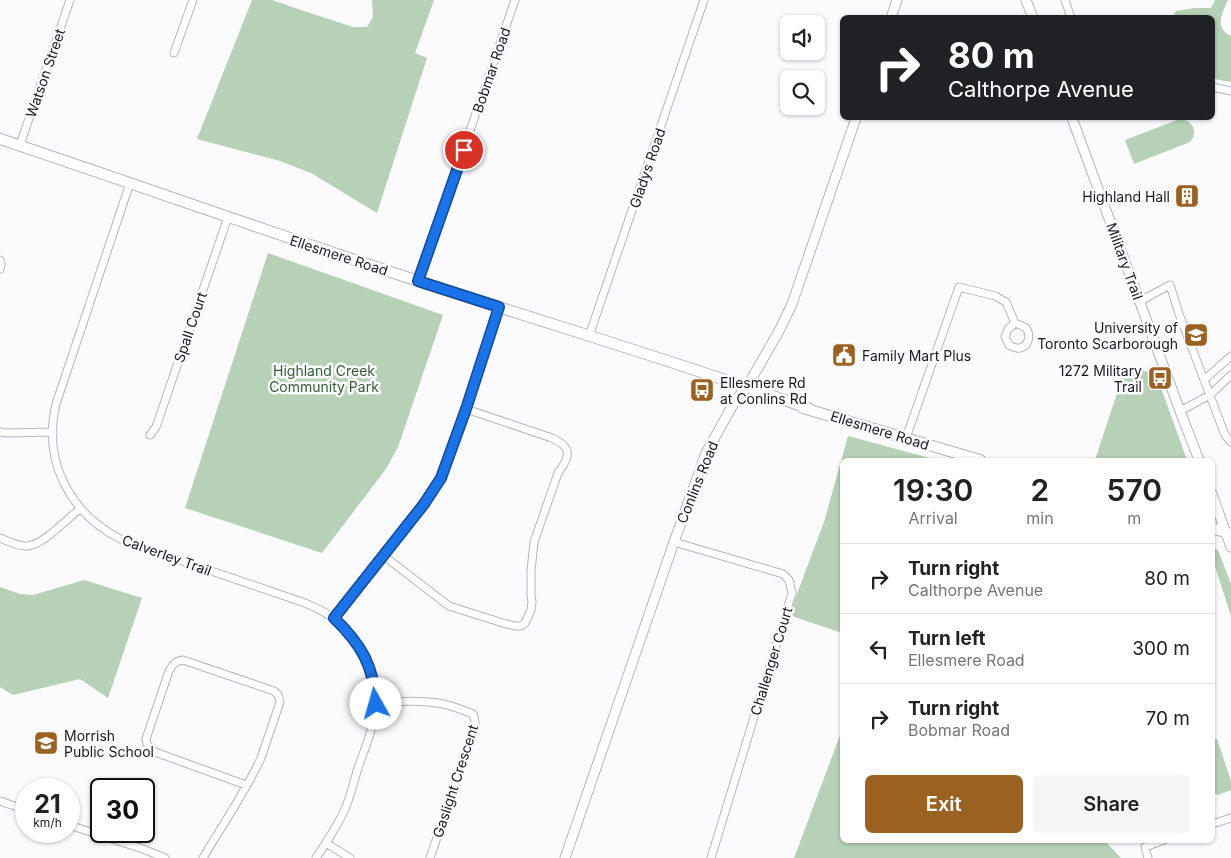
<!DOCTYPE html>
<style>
:root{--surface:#fff;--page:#f6f6f6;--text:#222;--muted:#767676;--line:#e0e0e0;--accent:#9b6120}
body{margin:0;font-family:Inter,sans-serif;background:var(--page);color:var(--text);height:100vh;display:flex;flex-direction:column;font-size:19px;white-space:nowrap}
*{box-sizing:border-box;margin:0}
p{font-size:16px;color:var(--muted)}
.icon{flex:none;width:28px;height:28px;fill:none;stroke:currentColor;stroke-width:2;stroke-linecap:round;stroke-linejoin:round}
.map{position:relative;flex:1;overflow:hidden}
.side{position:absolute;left:840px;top:458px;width:375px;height:385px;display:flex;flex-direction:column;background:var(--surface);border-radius:8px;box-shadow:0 1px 4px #0004}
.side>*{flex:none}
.top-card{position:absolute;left:840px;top:15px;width:375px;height:105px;border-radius:8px;box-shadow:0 1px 4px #0004;background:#202124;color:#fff;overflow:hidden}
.buttons{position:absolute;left:780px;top:15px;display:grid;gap:10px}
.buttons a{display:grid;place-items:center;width:45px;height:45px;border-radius:8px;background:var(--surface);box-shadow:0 1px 4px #0004;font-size:25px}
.speed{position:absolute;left:15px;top:778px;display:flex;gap:10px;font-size:25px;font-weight:700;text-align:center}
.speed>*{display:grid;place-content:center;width:65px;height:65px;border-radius:50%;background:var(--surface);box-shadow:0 1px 4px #0004;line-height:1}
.speed small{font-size:12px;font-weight:400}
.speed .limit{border:2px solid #111;border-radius:8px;background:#fff;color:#111}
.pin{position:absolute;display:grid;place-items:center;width:42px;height:42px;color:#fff;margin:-21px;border:2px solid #fff;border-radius:50%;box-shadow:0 1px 5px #0007}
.me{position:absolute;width:55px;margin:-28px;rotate:353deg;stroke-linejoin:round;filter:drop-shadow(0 0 4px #0008)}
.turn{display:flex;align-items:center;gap:18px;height:105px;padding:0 25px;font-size:22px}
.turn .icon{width:65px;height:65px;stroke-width:2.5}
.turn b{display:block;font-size:35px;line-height:42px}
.eta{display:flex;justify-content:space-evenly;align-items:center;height:85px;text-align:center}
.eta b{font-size:30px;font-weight:600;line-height:35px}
.cta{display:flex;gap:10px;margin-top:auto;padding:10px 25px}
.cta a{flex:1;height:58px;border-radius:8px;background:var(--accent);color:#fff;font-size:20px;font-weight:600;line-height:58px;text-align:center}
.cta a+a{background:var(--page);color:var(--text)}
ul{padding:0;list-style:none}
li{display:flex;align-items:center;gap:15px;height:70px;padding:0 25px;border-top:1px solid var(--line)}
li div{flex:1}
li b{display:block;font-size:19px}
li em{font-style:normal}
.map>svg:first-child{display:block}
.green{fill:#b6d1b6}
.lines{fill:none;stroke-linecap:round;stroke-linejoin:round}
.minor-casing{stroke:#b4b6c0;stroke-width:9}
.tertiary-casing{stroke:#b4b6c0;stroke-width:11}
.secondary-casing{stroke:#b4b6c0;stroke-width:12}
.minor{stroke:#fff;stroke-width:7}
.tertiary{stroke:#fff;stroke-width:9}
.secondary{stroke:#fff;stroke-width:10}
.route-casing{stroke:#114b97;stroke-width:12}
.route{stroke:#1a73e8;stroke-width:9}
.labels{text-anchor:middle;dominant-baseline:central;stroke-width:5;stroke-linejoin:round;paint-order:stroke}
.street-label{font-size:14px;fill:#1b1b1f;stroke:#fbfbfd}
.poi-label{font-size:14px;fill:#1b1b1f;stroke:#fbfbfd;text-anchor:end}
.park-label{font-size:14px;fill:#345e35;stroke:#fbfbfd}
</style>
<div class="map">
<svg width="1231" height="858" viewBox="0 0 1231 858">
<rect width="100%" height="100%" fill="#fbfbfd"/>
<path class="green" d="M252,0H272L292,7L353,27H367L373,17L372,0H434L415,53L427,58L377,213L311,173L280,161L197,139Z
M1215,0H1228C1222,13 1214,28 1231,36V82L1218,80L1213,77L1212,18L1173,17L1176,11L1195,8H1211Z
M1177,120C1192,118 1199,131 1190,142L1134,164L1125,140Z
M268,253L443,315L398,447L386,469L322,553L185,508Z
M1126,366L1156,374L1187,460H1095Z
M848,436L937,460H842V633L789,615L824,522Z
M1213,548H1214L1218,550L1231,584V616L1213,560Z
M84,580L142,598L108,698L80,679L13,695L0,687V587L20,594L33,595Z
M842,730V840H1103L1105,841L1121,858H794Z
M1214,739H1217L1231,781V790L1218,795L1214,793V790L1213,740Z"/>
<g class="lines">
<defs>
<path id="minor" d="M1065,0L1071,18
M174,53L193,0
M1212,87L1231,91
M20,146L24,133L70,0
M130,183L56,404C42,463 71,515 124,541L305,603C316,608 327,612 335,620C360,640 378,674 375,706C374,727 366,746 359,765C354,780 351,795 345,809C338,825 326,843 316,858
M0,260L1,264L0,269
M418,281L515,0
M1140,301L1170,285L1179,314L1225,435L1231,442
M589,336L704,0
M1204,380L1231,356
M1180,411L1210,395L1231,375
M0,432L8,433L53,432
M150,435L156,427L228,217
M906,438L959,287L995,296L1006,302L1015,323C1018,324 1023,326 1026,328C1031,335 1029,346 1020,348C1016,349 1013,347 1009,345L1005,337L1008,329L1015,323
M0,538C8,541 17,546 26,546C43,546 66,519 80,509
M674,542L783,574L789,580L792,593L711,858
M384,556L449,606L503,623L515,626H521L525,623L531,610L532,602L531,595V571L534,542L558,473C571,456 572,447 552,438L466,409
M334,619L424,503L441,478L466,409L499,307
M376,704C395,701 424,700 443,704C453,706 463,710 473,714C477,724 475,731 470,741L430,858
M0,801L26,810
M1212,824L1231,818
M69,825L143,849L165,858
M326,843L350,858
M203,858C222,825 245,793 261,758L280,702L278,695L274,691L183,660C175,661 173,665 169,671L146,739L147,744L155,752L246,785
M1148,858L1145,847L1164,840"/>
<path id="tertiary" d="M1026,0L1033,18
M891,18L897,0
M1072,118L1180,411L1199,460
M1212,494L1231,547
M565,858L674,542L706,453L734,403L752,378L779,331L792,304L856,118"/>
<path id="secondary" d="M0,139C140,186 278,235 418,281C549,324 681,363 810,409
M803,408L980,460
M1212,528L1231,534"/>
</defs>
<use href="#minor" class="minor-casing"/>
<use href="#tertiary" class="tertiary-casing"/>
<use href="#secondary" class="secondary-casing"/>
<use href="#minor" class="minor"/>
<use href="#tertiary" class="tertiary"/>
<use href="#secondary" class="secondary"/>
</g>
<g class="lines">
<defs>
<path id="route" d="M376,704C374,666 361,644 334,618L424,504L441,478L466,409L499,307L418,281L464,150"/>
</defs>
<use href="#route" class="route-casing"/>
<use href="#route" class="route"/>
</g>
<defs>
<symbol id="building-square" viewBox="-11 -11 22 22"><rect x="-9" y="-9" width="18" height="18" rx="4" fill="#9b6120" stroke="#fbfbfd"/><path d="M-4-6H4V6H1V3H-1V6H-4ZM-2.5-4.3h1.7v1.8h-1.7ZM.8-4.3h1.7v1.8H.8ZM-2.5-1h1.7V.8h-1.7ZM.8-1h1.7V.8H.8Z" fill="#fff"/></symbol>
<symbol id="university-square" viewBox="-11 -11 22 22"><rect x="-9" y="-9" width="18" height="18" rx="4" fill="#9b6120" stroke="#fbfbfd"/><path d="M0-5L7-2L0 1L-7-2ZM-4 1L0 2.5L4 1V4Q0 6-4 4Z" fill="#fff"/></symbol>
<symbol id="civic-square" viewBox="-11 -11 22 22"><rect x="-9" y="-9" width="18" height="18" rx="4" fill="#9b6120" stroke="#fbfbfd"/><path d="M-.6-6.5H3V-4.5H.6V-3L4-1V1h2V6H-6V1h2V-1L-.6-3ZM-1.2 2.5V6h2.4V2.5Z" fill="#fff"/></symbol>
<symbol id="bus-square" viewBox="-11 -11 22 22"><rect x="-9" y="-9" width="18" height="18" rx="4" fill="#9b6120" stroke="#fbfbfd"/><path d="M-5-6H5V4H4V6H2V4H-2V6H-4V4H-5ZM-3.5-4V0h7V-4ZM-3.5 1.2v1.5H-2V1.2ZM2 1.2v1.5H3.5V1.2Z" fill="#fff"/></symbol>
<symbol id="school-square" viewBox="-11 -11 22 22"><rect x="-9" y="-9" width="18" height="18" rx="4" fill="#9b6120" stroke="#fbfbfd"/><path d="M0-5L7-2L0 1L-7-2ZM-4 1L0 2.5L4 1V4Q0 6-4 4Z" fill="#fff"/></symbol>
</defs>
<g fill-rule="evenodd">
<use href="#building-square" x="1173" y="182" width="28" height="28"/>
<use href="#university-square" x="1182" y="321" width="28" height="28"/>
<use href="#civic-square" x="830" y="341" width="28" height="28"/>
<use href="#bus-square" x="1146" y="364" width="28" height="28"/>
<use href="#bus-square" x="688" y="376" width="28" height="28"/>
<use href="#school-square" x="32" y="729" width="28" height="28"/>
</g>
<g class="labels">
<g class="street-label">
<text transform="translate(491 70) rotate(-71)">Bobmar Road</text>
<text transform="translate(45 73) rotate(-71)">Watson Street</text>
<text transform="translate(647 168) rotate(-71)">Gladys Road</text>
<text transform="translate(339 255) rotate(18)">Ellesmere Road</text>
<text transform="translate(1125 261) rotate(70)">Military Trail</text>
<text transform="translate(190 327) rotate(-71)">Spall Court</text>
<text transform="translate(880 430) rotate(17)">Ellesmere Road</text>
<text transform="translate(697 482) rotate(-68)">Conlins Road</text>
<text transform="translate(167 555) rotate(20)">Calverley Trail</text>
<text transform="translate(771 661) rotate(-73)">Challenger Court</text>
<text transform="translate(455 781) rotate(-72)">Gaslight Crescent</text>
</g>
<g class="poi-label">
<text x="1170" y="196">Highland Hall</text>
<text x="1178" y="327">University of<tspan x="1178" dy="16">Toronto Scarborough</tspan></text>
<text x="862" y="355" text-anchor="start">Family Mart Plus</text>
<text x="1142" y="370">1272 Military<tspan x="1142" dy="16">Trail</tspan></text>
<text x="720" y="382" text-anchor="start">Ellesmere Rd<tspan x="720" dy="16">at Conlins Rd</tspan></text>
<text x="64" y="735" text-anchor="start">Morrish<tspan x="64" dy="16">Public School</tspan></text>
</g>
<g class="park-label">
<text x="324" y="370">Highland Creek<tspan x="324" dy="16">Community Park</tspan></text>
</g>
</g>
</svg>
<div class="buttons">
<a><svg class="icon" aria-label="sound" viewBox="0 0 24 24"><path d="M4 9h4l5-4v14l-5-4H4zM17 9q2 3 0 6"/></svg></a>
<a><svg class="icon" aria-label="search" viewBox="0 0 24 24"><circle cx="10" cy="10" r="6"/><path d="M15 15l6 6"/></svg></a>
</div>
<div class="speed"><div>21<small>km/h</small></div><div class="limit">30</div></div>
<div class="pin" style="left:464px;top:150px;background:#d93025"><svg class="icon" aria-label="arrive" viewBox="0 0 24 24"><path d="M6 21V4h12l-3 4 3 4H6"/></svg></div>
<svg class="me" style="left:376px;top:704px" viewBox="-20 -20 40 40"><circle r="19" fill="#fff"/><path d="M0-13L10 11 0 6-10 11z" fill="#1a73e8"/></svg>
<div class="top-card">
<div class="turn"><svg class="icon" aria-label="right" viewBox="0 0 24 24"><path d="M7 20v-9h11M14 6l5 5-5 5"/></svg><div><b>80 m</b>Calthorpe Avenue</div></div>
</div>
<section class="side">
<div class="eta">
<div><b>19:30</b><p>Arrival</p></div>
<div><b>2</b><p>min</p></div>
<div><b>570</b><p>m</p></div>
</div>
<ul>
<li><svg class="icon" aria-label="right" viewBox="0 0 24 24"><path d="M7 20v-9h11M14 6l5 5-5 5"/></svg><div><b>Turn right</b><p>Calthorpe Avenue</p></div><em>80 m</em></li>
<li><svg class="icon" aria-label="left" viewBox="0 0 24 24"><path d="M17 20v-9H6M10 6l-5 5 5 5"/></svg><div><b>Turn left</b><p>Ellesmere Road</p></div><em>300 m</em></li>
<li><svg class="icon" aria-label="right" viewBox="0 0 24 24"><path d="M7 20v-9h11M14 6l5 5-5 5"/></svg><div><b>Turn right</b><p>Bobmar Road</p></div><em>70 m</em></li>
</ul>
<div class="cta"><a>Exit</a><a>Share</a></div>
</section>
</div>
